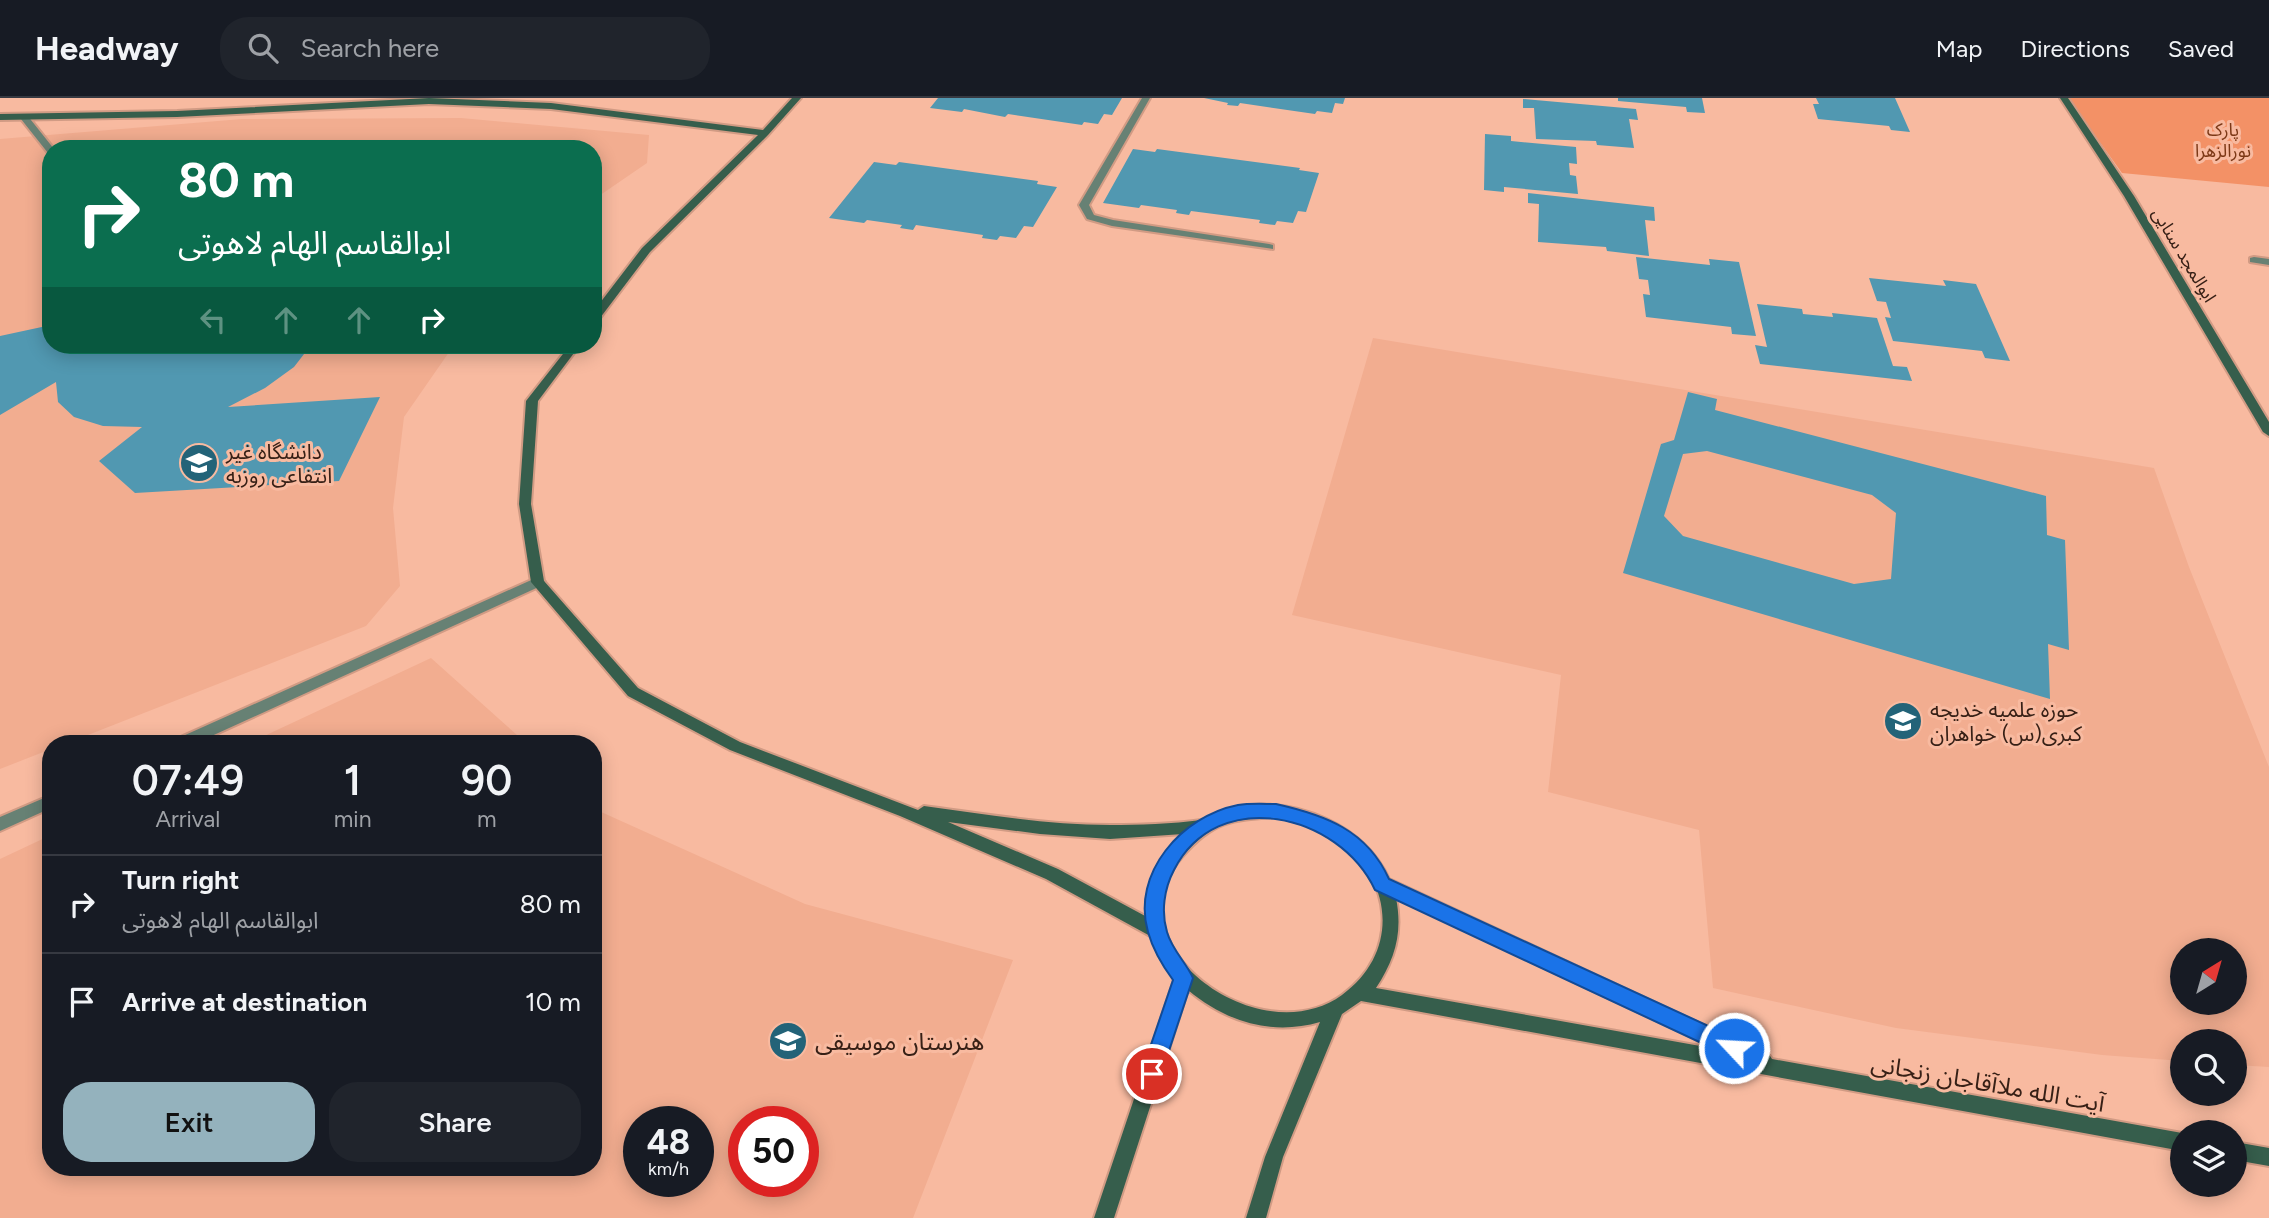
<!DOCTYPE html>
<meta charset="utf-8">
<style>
:root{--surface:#171b24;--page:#20242c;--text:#f1f3f6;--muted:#9ea1a6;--line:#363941;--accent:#94b2bd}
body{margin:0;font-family:Figtree,"Noto Sans Arabic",sans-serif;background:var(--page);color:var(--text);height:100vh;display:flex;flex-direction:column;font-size:26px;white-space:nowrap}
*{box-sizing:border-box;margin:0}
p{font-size:23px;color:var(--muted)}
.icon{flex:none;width:38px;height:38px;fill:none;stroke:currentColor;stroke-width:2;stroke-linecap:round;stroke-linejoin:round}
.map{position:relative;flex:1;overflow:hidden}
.sheet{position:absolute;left:42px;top:637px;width:560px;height:441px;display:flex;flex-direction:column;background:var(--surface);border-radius:28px;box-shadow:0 4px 18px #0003}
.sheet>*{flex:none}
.guide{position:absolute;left:42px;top:42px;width:560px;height:214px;border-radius:28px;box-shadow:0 4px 18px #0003;background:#0b6e4f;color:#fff;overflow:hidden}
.needle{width:46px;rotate:37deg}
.tools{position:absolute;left:2170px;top:840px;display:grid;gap:14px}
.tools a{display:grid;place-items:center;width:77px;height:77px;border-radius:50%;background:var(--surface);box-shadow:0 4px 18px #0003;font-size:35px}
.speed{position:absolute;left:623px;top:1008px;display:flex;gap:14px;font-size:35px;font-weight:700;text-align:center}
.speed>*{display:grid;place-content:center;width:91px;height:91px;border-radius:50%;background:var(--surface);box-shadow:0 4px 18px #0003;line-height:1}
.speed small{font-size:18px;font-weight:400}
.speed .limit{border:10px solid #d22;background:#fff;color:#111}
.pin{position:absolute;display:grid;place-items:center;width:60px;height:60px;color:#fff;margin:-30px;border:4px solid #fff;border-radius:50%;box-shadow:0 2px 7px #0007}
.me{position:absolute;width:77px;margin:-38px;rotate:295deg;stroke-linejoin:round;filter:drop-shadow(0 0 5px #0008)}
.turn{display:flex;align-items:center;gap:24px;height:147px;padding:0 21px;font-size:32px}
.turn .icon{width:91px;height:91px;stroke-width:2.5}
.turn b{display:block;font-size:49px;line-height:60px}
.lanes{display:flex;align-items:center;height:66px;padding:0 21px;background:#0003;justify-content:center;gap:35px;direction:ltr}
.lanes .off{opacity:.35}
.eta{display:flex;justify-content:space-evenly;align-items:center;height:119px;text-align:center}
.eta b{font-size:42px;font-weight:600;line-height:49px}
.primary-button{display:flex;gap:14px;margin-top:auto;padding:14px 21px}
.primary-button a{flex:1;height:80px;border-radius:28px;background:var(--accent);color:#111;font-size:28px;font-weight:600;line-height:80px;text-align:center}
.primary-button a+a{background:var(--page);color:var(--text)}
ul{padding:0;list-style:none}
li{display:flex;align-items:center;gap:21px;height:98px;padding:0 21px;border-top:2px solid var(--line)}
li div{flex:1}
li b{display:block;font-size:26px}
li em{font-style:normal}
header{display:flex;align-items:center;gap:42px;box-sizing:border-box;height:98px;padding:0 35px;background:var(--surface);border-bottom:2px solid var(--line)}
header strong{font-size:33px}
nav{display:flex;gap:38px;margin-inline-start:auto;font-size:24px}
.search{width:490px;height:63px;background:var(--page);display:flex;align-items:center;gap:18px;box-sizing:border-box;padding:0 24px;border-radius:28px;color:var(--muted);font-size:26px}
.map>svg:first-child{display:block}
.built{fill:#f2ad90;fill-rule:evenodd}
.green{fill:#f39166}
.building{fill:#5198b1;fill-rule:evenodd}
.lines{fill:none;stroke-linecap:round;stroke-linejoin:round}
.service-casing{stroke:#d19b84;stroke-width:4}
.minor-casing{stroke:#d19b84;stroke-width:4}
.tertiary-casing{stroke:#d19b84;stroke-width:4}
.secondary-casing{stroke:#d19b84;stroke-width:4}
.service{fill:#678174;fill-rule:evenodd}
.minor{fill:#678174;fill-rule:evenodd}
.tertiary{fill:#678174;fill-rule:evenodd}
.secondary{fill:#365e4c;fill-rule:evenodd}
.route{fill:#1a73e8;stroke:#114b97;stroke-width:2}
.labels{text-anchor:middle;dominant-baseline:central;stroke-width:6;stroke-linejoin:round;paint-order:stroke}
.far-park-label{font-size:18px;fill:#7c3816;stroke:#f8baa0}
.far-street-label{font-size:18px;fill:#372016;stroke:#f8baa0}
.poi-label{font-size:21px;fill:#372016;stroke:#f8baa0;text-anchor:start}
.near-poi-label{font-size:24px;fill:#372016;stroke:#f8baa0;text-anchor:start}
.near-street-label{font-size:24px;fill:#372016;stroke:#f8baa0}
</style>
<header>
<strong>Headway</strong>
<div class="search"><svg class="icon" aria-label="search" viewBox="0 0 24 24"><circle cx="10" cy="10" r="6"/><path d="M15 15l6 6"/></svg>Search here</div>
<nav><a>Map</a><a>Directions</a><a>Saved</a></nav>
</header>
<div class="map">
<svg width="2269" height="1120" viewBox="0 0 2269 1120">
<rect width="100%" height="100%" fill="#f8baa0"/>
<path class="built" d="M461,20L649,37L647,65L593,102V51H51V247H454L404,319L393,410L400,488L366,528L65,646H51V651L0,671V41L242,21Z
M1373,240L2154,370L2189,469L2269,669V969L2235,967V943H2182V963L2102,957L1896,930L1713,890L1699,732L1548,694L1561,577L1292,517ZM2182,852H2235V905H2182Z
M431,560L527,646H247Z
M593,707L599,713L805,806L1013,862L913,1120H0V761L51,737V1069H593ZM639,1024H698V1083H639ZM744,1024H803V1083H744Z"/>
<path class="green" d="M2068,0H2269V89L2122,75Z"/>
<path class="building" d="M938,0H1122L1112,17L1104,16L1098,26L1084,24L1082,27L1008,16L1005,19L964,11L962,14L930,10Z
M1204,0H1345L1343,6L1335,5L1332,15L1317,13L1315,16L1240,5L1238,8L1227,7L1228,5Z
M1618,0H1702L1705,15L1687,14L1686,9L1618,3Z
M1816,0H1895L1910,34L1891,32L1889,28L1818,21L1813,6H1819Z
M1523,1L1636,11L1638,22L1629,21L1634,50L1597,47L1596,43L1536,41L1534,10H1523Z
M1485,36L1511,38V43L1576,49L1577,66L1569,65L1570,77L1576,78L1578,96L1504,89V94L1484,92Z
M1133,51L1155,54L1157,51L1300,70L1299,72L1319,75L1306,114L1298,113L1293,125L1277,123L1275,127L1259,125L1260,122L1191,113L1189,117L1176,115L1177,112L1141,107L1139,110L1103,105Z
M874,64L896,67L899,64L1038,83L1037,86L1057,89L1033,129L1024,128L1016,140L1000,138L997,142L982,140L983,137L916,127L913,132L900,130L902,127L867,122L864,125L829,120Z
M1528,95L1654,109L1655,123L1645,122L1649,158L1607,153L1606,149L1538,144L1539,106L1528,105Z
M1636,159L1710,167L1709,161L1739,164L1756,238L1732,236L1731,229L1646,219L1643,196L1650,197L1648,182L1639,181Z
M1869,180L1946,188L1943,182L1976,186L2010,263L1985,260L1982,253L1893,243L1885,219L1891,220L1886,204L1877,203Z
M1757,206L1802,211L1803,216L1833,219L1832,215L1877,220L1893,268L1907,269L1912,283L1760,266L1755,247L1767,249Z
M51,227V247H311L294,269L265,290L228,309L380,299L339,383L135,395L99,363L142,329L103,328L74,319L58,304L56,284L0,317V238Z
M1688,294L1717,301L1715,312L2046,398L2047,437L2065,442L2069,552L2048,546L2050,601L1623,475L1661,346L1674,342ZM1707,353L1872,397L1896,415L1891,481L1854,486L1683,438L1664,418L1683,356Z"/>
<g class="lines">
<defs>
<path id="service" d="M21,17H27L54,51H51V56L48,55L21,21Z"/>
<path id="minor" d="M1142,0H1150L1089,107L1094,117L1113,122L1269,146L1273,147V151L1112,128L1087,121L1079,107Z
M2254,159L2269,161V167L2250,164V160Z"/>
<path id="tertiary" d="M538,479L545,484L543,487L194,646H172L174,642Z
M51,697V710L0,733V719Z"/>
<path id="secondary" d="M429,0L551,5L763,32L792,0H801L768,37L650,154L597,224L593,225V214L642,150L758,37L551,11L429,6L177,19L0,22V16L177,13Z
M2060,0H2068L2134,98L2269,324V338L2263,334L2124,98Z
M570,247H580L538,303L531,406L544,483L638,590L740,644L918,712L924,708C985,716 1048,727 1110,727C1138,727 1173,726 1201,722C1214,719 1227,710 1241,708C1298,700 1364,727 1389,781L1770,958L1772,961L2182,1035V1053L1361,903L1342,916L1283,1059L1266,1120H1246L1265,1059L1320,924C1272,938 1226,924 1188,892L1114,1120H1094L1175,879L1161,861L1152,839L1046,781L900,718L730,652L628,598L531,484L519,406L526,303ZM1276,719C1297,724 1318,729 1336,741C1394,780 1400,855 1342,897C1259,957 1107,847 1182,759C1213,723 1231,722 1276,719ZM948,724L1040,736L1110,741L1183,736C1157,764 1146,780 1147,819L1058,771ZM1396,800L1717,951L1376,890C1395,861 1403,835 1396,800Z
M2235,1044L2269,1050V1068L2235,1062Z"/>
</defs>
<use href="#service" class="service-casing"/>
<use href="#minor" class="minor-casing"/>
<use href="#tertiary" class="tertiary-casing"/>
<use href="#secondary" class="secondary-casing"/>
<use href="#service" class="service"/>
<use href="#minor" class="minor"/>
<use href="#tertiary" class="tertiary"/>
<use href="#secondary" class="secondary"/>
</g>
<path class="route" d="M1276,706C1325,717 1367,732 1389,781L1741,943L1744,950L1741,957L1734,959L1727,957L1375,792C1339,715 1217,687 1174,772C1164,791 1161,814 1167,834C1172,852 1186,864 1193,880L1159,983L1152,986L1144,983L1141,976L1173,882C1162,867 1153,852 1148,834C1131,775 1182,718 1238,707C1250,705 1264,706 1276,706Z"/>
<defs>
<symbol id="university-disc" viewBox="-11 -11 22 22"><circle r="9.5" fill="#236378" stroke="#f8baa0"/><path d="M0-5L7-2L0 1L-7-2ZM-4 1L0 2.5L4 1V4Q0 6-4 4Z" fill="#fff"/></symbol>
<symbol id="school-disc" viewBox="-11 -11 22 22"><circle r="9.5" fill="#236378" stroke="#f8baa0"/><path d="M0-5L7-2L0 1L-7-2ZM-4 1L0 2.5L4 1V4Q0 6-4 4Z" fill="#fff"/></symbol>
</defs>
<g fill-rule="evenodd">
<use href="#university-disc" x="177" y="343" width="44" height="44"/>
<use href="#school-disc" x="1881" y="601" width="44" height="44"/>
<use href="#school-disc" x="766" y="921" width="44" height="44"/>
</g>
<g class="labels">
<g class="far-park-label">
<text x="2223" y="32">پارک<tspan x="2223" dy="21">نورالزهرا</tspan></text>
</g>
<g class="far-street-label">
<text transform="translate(2184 157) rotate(59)">ابوالمجد سنایی</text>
</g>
<g class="poi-label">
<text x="226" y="353">دانشگاه غیر<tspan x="226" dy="24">انتفاعی روزبه</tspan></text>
<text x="1930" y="611">حوزه علمیه خدیجه<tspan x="1930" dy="24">کبری(س) خواهران</tspan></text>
</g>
<g class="near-poi-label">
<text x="815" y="943">هنرستان موسیقی</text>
</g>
<g class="near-street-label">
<text transform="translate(1988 985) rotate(10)">آیت الله ملاآقاجان زنجانی</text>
</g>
</g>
</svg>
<div class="tools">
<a><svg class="needle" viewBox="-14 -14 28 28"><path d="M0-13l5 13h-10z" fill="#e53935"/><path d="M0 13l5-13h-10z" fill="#9ea1a6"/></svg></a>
<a><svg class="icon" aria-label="search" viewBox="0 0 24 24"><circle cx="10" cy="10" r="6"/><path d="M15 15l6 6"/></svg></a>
<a><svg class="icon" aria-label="layers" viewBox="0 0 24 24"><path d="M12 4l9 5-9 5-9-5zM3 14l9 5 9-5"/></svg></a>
</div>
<div class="speed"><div>48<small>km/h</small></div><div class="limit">50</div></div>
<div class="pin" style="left:1152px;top:976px;background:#d93025"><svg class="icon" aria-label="arrive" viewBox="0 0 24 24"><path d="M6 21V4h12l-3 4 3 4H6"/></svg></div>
<svg class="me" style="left:1734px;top:950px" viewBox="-20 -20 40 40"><circle r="17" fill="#1a73e8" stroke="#fff" stroke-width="3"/><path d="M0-11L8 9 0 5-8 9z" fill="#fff"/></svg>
<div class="guide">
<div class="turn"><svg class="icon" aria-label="right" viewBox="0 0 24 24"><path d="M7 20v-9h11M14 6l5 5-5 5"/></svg><div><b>80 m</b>ابوالقاسم الهام لاهوتی</div></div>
<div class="lanes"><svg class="icon off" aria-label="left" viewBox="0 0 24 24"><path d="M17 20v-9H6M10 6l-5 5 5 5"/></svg><svg class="icon off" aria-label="ahead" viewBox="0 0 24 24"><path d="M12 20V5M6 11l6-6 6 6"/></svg><svg class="icon off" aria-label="ahead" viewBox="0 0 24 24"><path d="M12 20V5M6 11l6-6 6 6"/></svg><svg class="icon" aria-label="right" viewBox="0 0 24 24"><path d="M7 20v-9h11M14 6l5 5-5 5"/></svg></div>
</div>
<section class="sheet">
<div class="eta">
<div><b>07:49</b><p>Arrival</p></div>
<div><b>1</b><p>min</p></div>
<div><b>90</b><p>m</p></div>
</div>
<ul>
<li><svg class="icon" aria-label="right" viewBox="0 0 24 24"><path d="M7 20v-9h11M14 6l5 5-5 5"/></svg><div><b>Turn right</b><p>ابوالقاسم الهام لاهوتی</p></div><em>80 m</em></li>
<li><svg class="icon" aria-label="arrive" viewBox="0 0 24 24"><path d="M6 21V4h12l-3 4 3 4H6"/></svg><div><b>Arrive at destination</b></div><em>10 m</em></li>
</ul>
<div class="primary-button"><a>Exit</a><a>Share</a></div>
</section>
</div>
